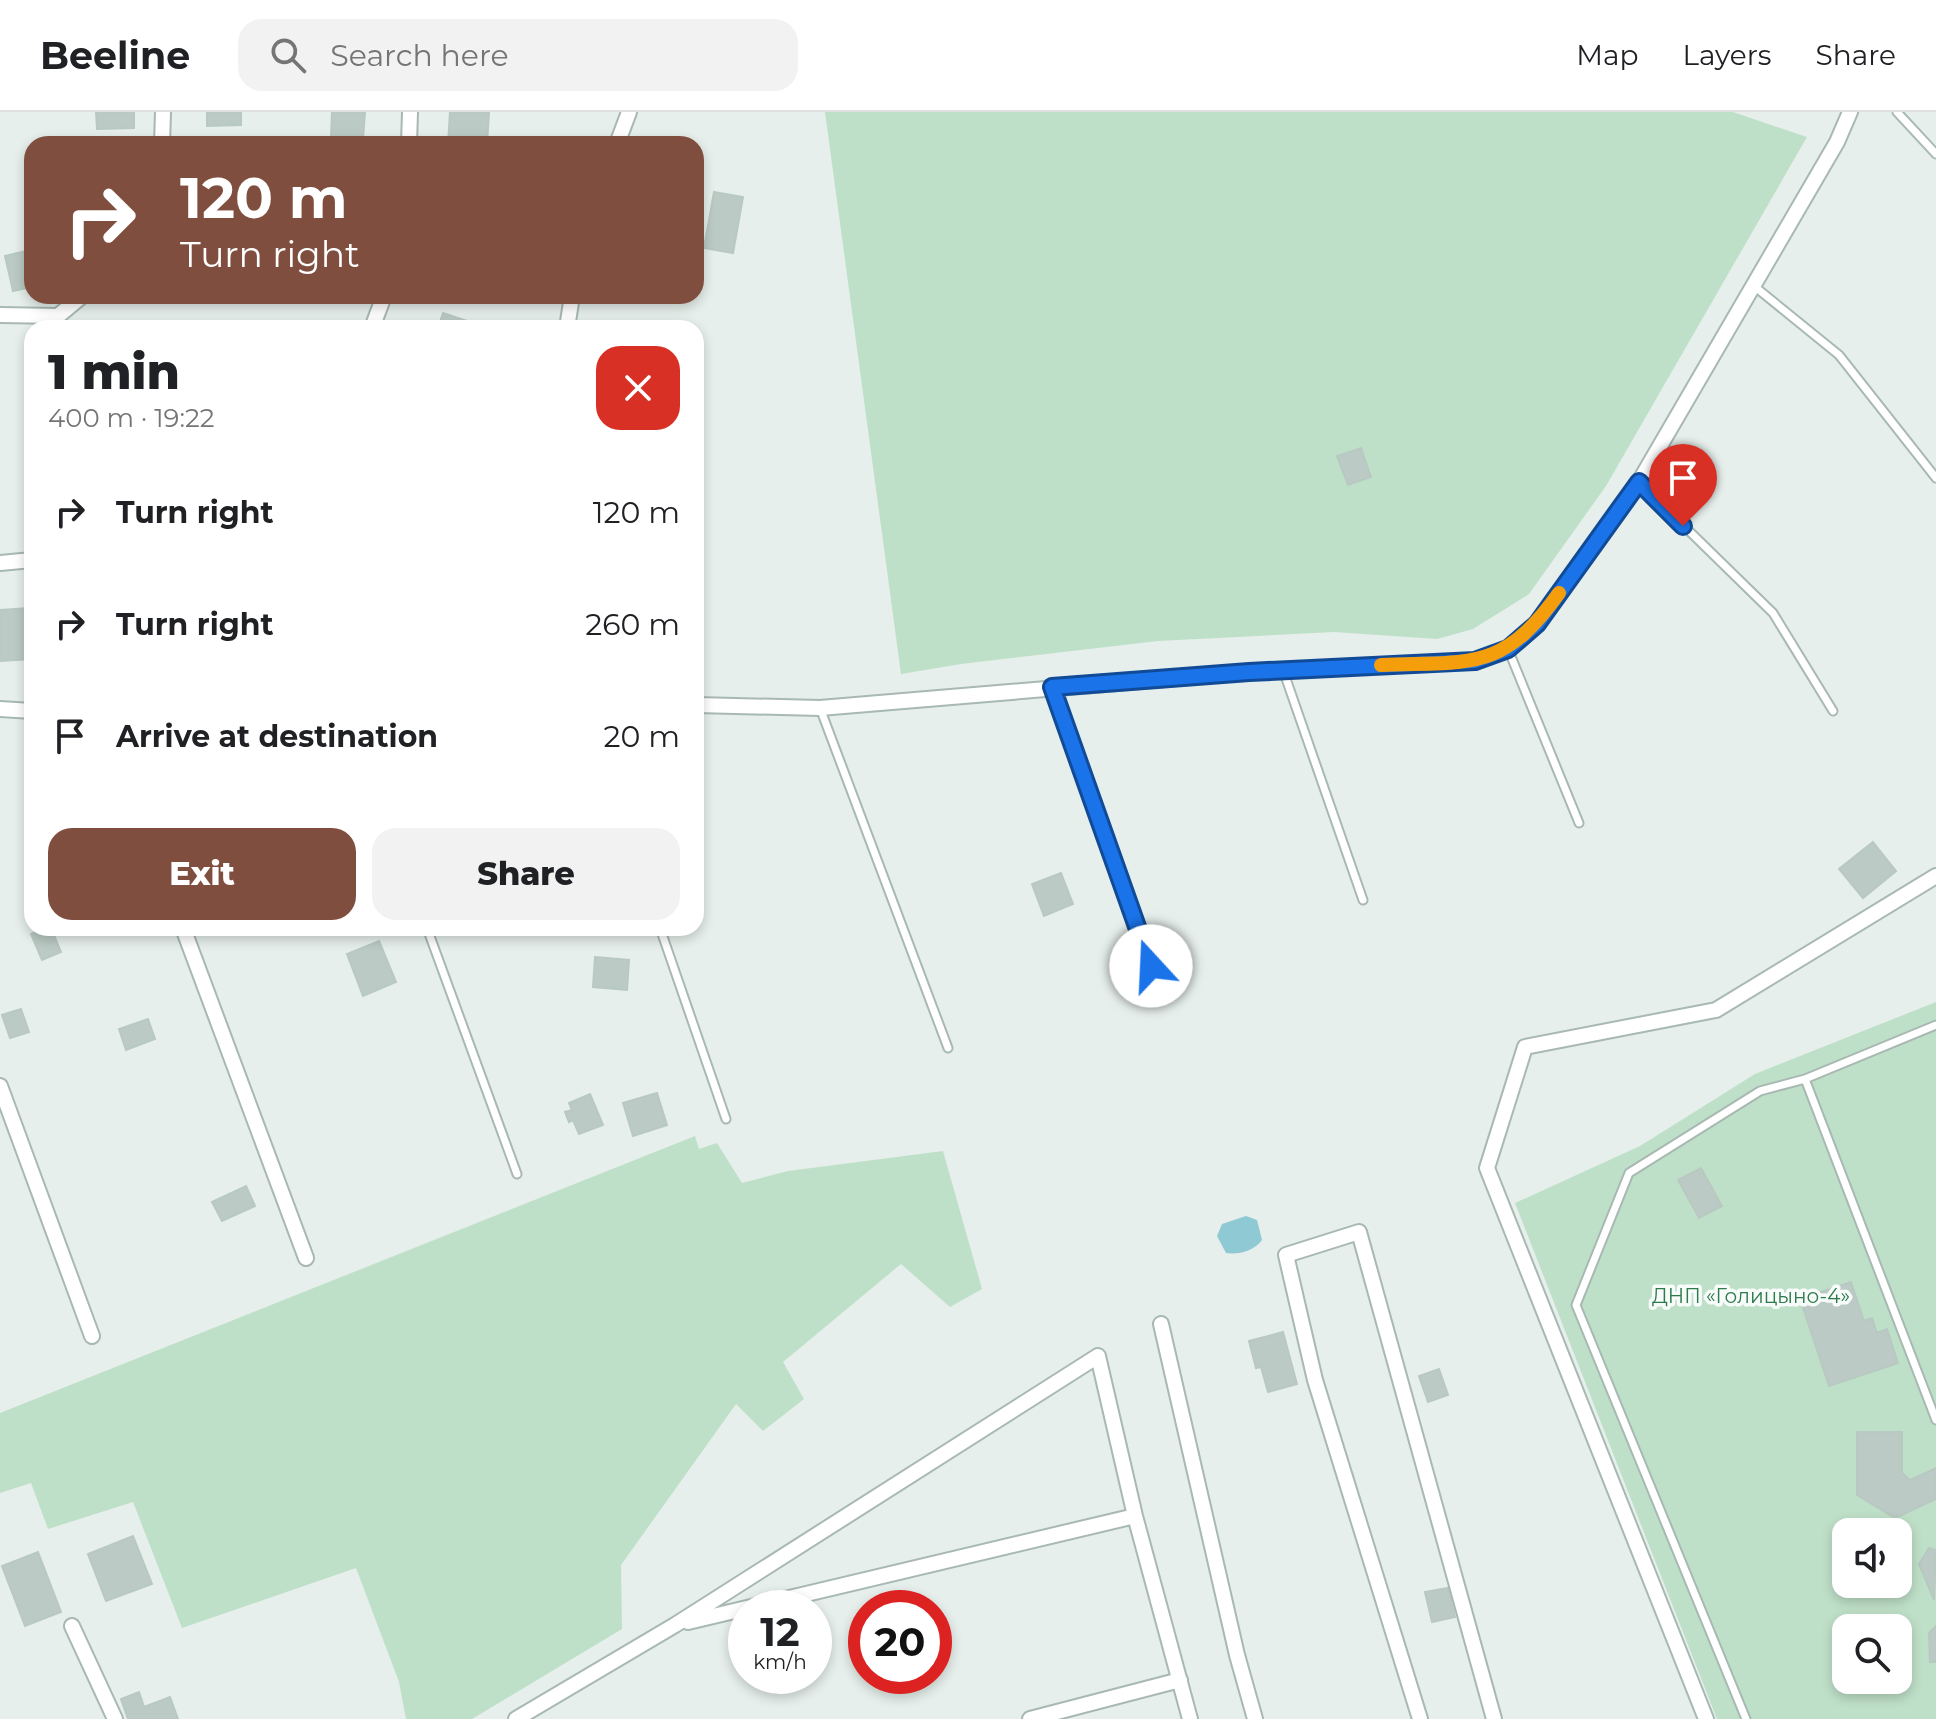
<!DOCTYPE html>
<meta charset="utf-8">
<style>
:root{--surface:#fff;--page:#f2f2f2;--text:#202124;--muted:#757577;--line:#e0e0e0;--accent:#7f4e3f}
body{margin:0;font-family:Montserrat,sans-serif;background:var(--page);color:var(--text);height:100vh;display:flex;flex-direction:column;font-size:30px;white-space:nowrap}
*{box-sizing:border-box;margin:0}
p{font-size:26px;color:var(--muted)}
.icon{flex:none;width:44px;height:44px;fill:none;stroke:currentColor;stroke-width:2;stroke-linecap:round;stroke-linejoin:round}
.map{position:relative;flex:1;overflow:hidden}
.side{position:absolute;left:24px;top:208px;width:680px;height:616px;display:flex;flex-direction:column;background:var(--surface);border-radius:24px;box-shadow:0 4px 12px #0003}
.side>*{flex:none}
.banner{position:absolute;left:24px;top:24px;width:680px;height:168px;border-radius:24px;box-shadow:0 4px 12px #0003;background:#7f4e3f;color:#fff;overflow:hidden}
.controls{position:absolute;left:1832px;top:1406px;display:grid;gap:16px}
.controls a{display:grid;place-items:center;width:80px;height:80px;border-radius:16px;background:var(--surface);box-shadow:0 4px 12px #0003;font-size:40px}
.speed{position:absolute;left:728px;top:1478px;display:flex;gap:16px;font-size:40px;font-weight:700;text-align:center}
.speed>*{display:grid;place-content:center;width:104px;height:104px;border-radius:50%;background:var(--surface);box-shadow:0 4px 12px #0003;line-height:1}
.speed small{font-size:20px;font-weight:400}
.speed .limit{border:12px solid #d22;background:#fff;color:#111}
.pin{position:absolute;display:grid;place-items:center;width:68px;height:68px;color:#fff;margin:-82px -34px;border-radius:50% 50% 50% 0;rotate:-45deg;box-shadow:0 0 8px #0007}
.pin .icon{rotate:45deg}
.me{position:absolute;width:88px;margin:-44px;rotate:340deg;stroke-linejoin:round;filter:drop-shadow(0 0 6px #0008)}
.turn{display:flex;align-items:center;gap:28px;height:168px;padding:0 24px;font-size:36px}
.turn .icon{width:104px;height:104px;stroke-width:2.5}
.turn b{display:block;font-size:56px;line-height:68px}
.round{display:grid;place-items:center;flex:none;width:84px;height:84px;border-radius:24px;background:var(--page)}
.overview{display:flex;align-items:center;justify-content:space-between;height:136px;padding:0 24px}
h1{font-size:48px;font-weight:800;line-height:60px}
.cta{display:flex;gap:16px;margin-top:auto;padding:16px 24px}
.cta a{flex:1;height:92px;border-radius:24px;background:var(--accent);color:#fff;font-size:32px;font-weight:800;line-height:92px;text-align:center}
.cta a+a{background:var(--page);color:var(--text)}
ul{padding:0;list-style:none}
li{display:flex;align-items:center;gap:24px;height:112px;padding:0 24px}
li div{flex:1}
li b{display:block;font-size:30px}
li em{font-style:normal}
header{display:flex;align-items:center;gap:48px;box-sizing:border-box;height:112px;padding:0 40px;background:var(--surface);border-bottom:2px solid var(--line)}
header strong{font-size:38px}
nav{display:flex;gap:44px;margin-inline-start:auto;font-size:28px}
.search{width:560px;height:72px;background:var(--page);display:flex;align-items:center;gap:20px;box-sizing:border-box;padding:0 28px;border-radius:24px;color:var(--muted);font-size:30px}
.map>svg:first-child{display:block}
.green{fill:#bfe0c8;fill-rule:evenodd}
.water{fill:#8ec9d4}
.building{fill:#bbcac4;stroke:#b8c9c2;stroke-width:2}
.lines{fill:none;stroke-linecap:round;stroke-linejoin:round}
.lane-casing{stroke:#a8b8b2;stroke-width:11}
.street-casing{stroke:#a8b8b2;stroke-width:18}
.lane{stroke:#fff;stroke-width:7}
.street{stroke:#fff;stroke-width:14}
.route-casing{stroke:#114b97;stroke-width:20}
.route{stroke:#1a73e8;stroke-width:14}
.slow{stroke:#f59e0b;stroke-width:14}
.labels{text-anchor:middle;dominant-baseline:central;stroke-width:7;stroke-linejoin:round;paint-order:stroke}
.park-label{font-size:20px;fill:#2d7a4b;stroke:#f7fbf9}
</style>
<header>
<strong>Beeline</strong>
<div class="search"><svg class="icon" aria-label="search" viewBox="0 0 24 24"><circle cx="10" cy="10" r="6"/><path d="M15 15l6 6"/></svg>Search here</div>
<nav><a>Map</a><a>Layers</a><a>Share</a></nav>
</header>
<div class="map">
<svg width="1936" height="1607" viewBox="0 0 1936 1607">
<rect width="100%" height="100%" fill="#e6efeb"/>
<path class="green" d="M825,0H1733L1807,25L1606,374L1529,482L1473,517L1437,527L1334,520L1158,529L961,552L901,562Z
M1936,890V1607H1717L1515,1091L1640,1034L1755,962ZM1846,1420H1898V1472H1846ZM1846,1516H1898V1568H1846Z
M695,1024L699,1037L717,1031L742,1071L788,1059L943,1039L982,1177L950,1195L901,1152L783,1250L804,1287L763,1319L736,1292L621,1453L622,1517L472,1607H406L399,1570L356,1456L182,1516L133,1390L48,1417L31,1371L0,1381V1301Z"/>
<path class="water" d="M1246,1104L1257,1108L1262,1128C1254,1139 1238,1143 1226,1141L1217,1124L1222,1112Z"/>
<path class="building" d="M96,0H134V16L97,17Z
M207,0H241V13L207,14Z
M332,0H365L363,27L331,26Z
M450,0H489L487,32H448Z
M714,80L743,85L733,141L704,136Z
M30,138L32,175L13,179L5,144Z
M443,201L476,212L475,216H438Z
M1361,336L1371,365L1348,373L1337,344Z
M29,496L32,547L0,549V498Z
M1873,730L1896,759L1863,786L1839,757Z
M1061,761L1073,792L1044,804L1032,772Z
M45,816H51L61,840L42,848L31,822Z
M379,829L396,870L363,884L347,842Z
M595,845L629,848L627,878L593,875Z
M21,897L29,920L10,926L2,903Z
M148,907L155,927L126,938L119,917Z
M657,981L667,1013L633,1024L623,991Z
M590,982L603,1013L579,1022L573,1008L569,1010L565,1000L572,998L569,991Z
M1701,1056L1722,1094L1699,1106L1678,1068Z
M246,1074L255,1094L222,1109L212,1090Z
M1851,1170L1864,1209L1872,1206L1877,1221L1887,1217L1898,1251L1829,1274L1800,1187Z
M1283,1220L1297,1272L1268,1280L1261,1255L1256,1256L1249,1229Z
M1439,1257L1448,1283L1428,1290L1419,1264Z
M1857,1320H1902V1361L1910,1368L1936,1356V1387L1895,1406L1857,1383Z
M133,1424L152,1472L106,1489L88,1442Z
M1929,1436L1936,1438L1934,1488L1919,1452Z
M38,1440L61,1500L25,1514L2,1454Z
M1448,1476L1455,1505L1432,1510L1425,1480Z
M1936,1514V1550H1930L1929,1521Z
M139,1580L144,1595L170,1585L178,1607H128L121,1587Z"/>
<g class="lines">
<defs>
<path id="lane" d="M1897,0L1936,42
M1754,174L1839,243L1936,366
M1639,370L1773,501L1833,599
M1508,537L1579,711
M1283,558L1363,788
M1053,577L1151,854
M820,596L948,936
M427,816L517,1062
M660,816L726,1007
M1805,967L1936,1308
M1746,1607L1576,1193L1629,1061L1760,979L1805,967L1936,913"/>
<path id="street" d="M162,32L163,0
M409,32L410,0
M617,32L629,0
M0,203L58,204L82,184
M372,216L384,184
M567,216L572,184
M0,451L32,448
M696,593L820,596L1249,560L1475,549L1508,537L1537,512L1639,370L1837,30L1850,0
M0,597L32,599
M183,816L306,1146
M0,974L92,1224
M1161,1212L1237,1543L1255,1607
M688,1510L1135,1404
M72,1514L115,1607
M516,1607L675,1513L1098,1244L1135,1404L1190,1607
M1030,1607L1180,1568
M1420,1607L1315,1268L1286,1143L1359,1120L1494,1607
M1706,1607L1487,1056L1525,935L1716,898L1936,764"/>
</defs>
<use href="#lane" class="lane-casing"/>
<use href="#street" class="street-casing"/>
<use href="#lane" class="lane"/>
<use href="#street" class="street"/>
</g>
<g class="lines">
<defs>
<path id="route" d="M1151,854L1052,575L1249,560L1475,549L1508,537L1537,512L1639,370L1683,414"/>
</defs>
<use href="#route" class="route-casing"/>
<use href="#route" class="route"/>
<path class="slow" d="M1381,553C1471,549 1502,561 1559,481"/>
</g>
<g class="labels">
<g class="park-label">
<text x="1751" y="1184">ДНП «Голицыно-4»</text>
</g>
</g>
</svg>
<div class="controls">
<a><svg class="icon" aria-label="sound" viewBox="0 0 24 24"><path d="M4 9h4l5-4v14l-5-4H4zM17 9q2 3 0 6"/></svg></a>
<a><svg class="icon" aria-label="search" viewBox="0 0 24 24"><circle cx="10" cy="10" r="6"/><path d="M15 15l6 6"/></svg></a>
</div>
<div class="speed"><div>12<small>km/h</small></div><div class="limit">20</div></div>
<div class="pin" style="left:1683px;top:414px;background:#d93025"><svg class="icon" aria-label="arrive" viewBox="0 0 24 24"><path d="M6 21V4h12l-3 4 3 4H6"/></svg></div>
<svg class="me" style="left:1151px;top:854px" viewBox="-20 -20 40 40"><circle r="19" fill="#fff"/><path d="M0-13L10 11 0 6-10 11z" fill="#1a73e8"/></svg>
<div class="banner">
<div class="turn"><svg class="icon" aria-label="right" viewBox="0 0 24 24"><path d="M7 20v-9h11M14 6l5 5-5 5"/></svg><div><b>120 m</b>Turn right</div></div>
</div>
<section class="side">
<div class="overview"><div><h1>1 min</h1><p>400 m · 19:22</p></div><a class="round" style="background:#d93025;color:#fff"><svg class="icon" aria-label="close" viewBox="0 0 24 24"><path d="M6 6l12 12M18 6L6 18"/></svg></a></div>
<ul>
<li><svg class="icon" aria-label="right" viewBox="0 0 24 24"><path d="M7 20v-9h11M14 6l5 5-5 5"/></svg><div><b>Turn right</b></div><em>120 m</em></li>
<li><svg class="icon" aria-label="right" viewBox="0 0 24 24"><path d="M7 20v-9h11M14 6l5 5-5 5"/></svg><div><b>Turn right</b></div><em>260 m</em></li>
<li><svg class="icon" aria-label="arrive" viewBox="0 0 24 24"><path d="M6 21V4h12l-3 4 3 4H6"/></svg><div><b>Arrive at destination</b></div><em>20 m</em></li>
</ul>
<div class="cta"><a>Exit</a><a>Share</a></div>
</section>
</div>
